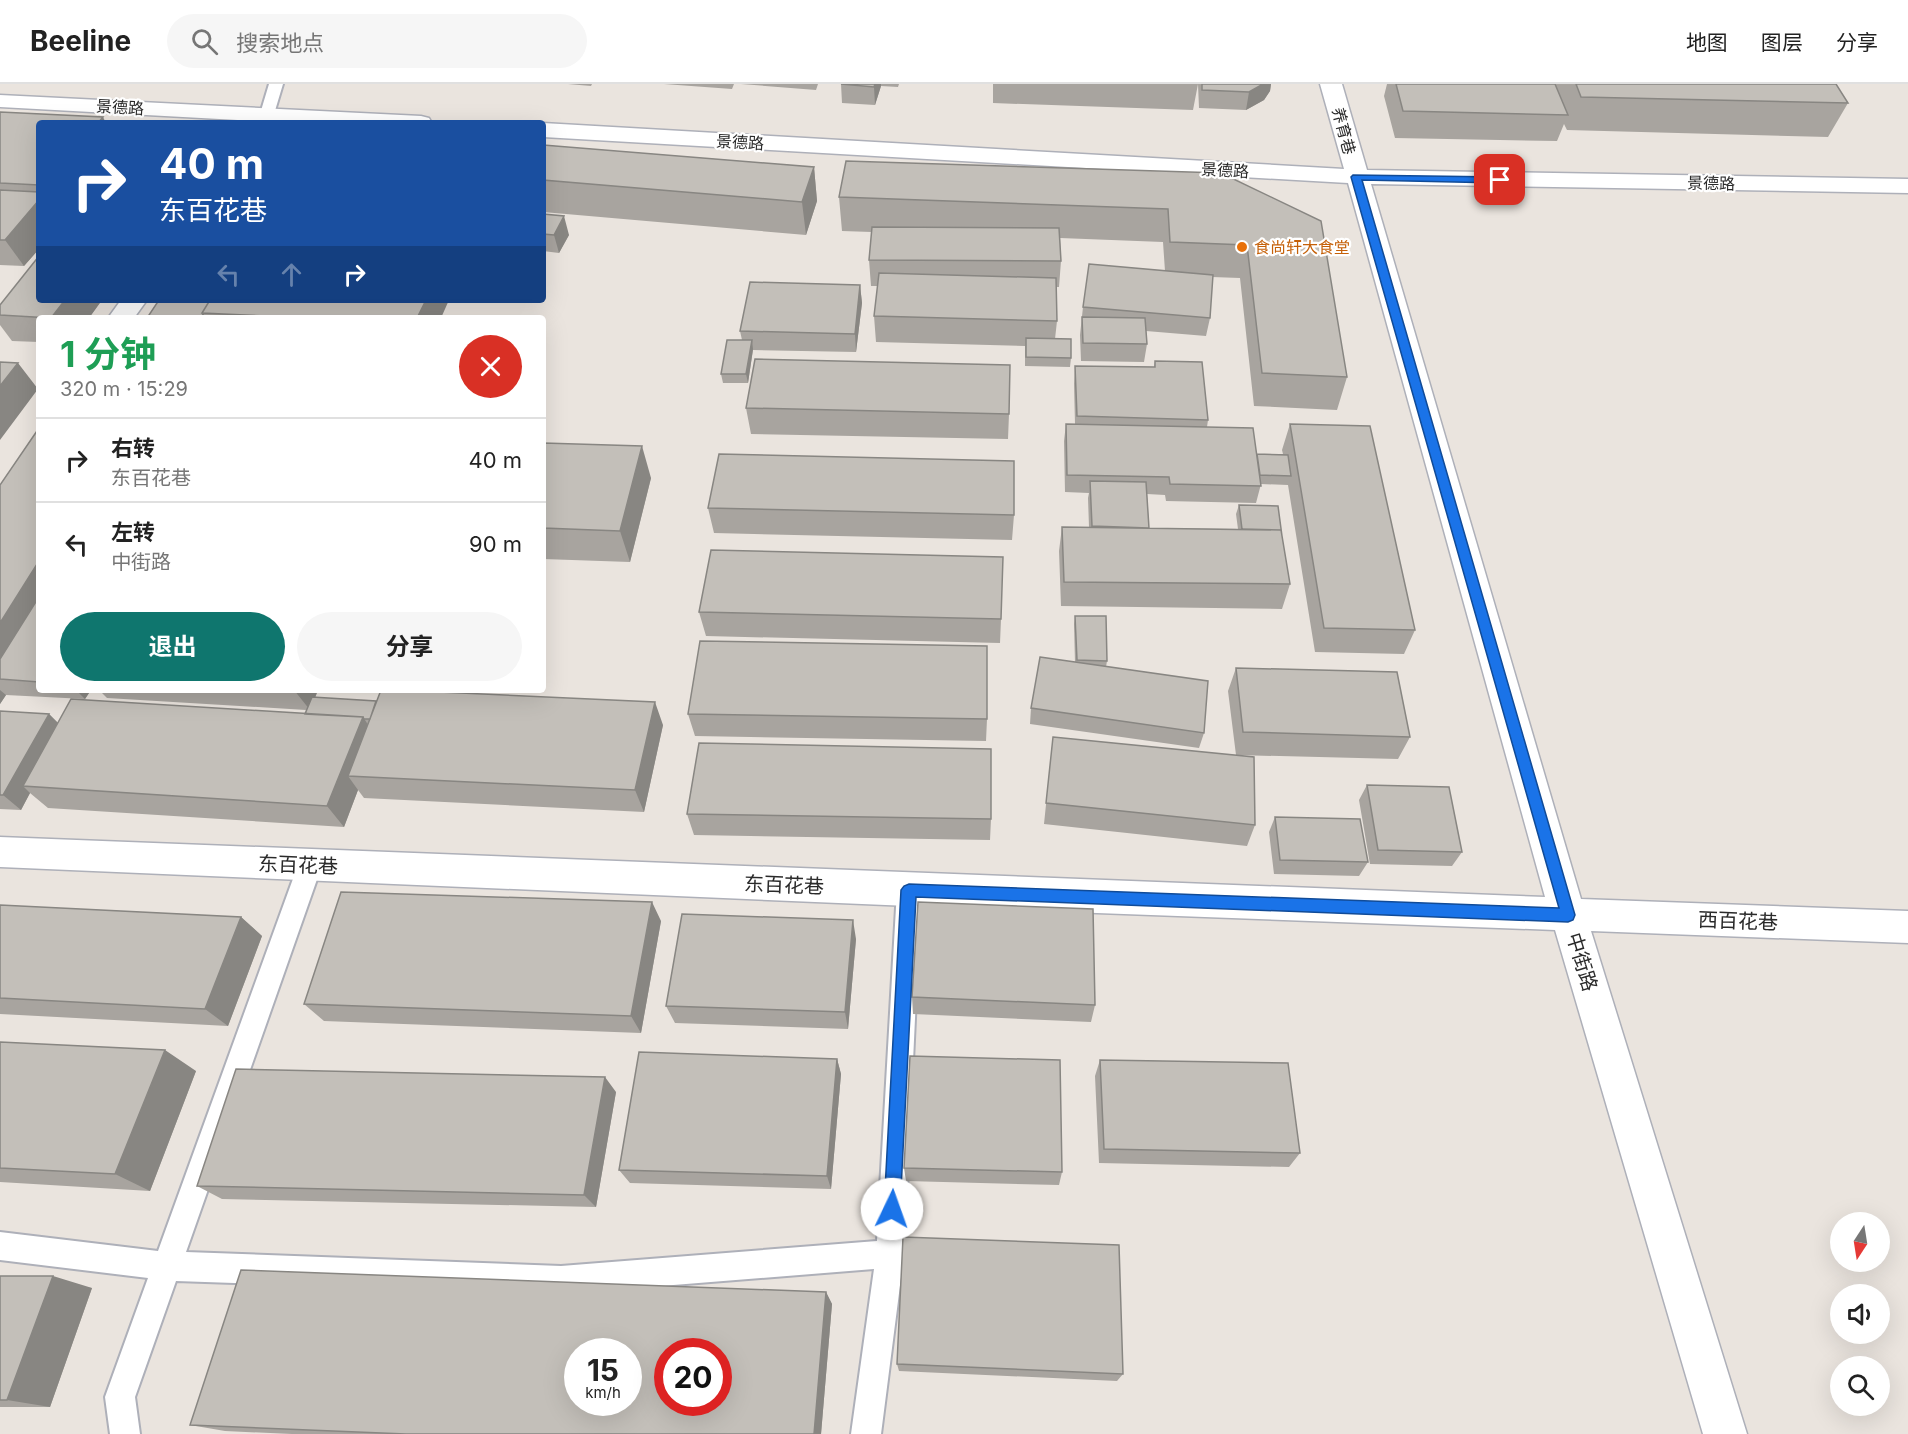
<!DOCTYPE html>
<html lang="zh">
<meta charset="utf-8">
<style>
:root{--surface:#fff;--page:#f6f6f6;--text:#222;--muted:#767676;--line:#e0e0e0;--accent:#0f766e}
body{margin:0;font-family:Inter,"Noto Sans SC",sans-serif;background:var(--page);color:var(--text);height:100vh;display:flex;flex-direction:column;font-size:22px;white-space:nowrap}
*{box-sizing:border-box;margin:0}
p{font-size:20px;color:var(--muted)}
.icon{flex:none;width:33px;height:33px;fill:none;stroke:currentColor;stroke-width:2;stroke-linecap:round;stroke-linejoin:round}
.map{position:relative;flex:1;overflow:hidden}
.drawer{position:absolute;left:36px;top:231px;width:510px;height:378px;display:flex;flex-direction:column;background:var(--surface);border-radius:6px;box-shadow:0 6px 24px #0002}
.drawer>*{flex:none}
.hud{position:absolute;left:36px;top:36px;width:510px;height:183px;border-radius:6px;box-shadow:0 6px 24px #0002;background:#1a4fa0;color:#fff;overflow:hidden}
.needle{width:39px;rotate:192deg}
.controls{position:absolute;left:1830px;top:1128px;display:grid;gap:12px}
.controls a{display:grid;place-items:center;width:60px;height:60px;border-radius:50%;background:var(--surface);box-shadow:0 6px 24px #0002;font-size:30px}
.speed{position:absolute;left:564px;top:1254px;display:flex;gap:12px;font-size:30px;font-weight:700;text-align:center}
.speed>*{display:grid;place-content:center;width:78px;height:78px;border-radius:50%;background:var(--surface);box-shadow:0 6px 24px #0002;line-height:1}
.speed small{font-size:15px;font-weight:400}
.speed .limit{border:9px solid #d22;background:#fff;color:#111}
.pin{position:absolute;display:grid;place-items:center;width:51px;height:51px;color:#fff;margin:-26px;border-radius:12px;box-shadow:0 3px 9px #0006}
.me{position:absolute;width:66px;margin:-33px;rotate:3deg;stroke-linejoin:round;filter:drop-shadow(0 0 4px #0008)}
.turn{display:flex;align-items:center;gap:21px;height:126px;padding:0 24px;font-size:27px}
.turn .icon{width:78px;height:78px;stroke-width:2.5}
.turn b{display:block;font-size:42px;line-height:51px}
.lanes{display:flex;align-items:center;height:57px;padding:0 24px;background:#0003;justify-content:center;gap:30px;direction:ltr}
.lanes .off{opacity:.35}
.round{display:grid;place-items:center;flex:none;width:63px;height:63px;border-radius:32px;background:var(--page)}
.head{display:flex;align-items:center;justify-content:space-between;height:102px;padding:0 24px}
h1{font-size:36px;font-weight:700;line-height:45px;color:#1e9e55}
.button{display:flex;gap:12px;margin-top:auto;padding:12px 24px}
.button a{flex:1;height:69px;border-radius:36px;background:var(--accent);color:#fff;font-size:24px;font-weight:700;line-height:69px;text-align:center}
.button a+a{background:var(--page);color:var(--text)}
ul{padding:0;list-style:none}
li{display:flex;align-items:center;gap:18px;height:84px;padding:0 24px;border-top:2px solid var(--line)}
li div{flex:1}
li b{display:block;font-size:22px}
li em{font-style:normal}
header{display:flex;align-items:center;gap:36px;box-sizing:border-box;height:84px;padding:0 30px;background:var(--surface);border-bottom:2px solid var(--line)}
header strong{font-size:28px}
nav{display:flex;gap:33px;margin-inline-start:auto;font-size:21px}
.search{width:420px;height:54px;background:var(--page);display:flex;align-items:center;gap:15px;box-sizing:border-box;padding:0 21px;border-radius:33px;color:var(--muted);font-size:22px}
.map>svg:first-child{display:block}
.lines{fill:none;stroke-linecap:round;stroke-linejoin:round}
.lane-casing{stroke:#aeb0b9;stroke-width:4}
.secondary-casing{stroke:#aeb0b9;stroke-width:3}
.lane{fill:#fff;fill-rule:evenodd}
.secondary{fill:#fff;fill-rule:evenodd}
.wall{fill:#a8a49f}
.shaded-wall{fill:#888682}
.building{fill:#c3bfb9;stroke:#888682;stroke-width:1.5;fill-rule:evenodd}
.route{fill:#1a73e8;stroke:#114b97;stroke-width:1.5}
.food-dot{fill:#e8710a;stroke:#fff;stroke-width:2}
.labels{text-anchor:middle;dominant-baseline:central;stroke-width:4.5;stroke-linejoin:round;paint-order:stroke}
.far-street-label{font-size:16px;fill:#2a2a2a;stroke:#fff}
.far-food-label{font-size:16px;fill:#c56008;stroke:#fff;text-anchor:start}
.street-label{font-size:20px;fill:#2a2a2a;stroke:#fff}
</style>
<header>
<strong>Beeline</strong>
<div class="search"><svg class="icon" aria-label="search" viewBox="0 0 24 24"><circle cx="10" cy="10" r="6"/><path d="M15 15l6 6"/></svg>搜索地点</div>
<nav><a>地图</a><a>图层</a><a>分享</a></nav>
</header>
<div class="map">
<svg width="1908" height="1350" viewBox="0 0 1908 1350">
<rect width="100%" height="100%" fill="#eae4de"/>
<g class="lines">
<defs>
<path id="lane" d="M269,0H283L274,30L267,34L260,30Z
M310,770L318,774L322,781L186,1168L561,1182L877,1157L897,806L900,798L909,795L918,798L921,806L904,1170L881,1350H851L874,1185L561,1210L176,1197L135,1313L140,1350H110L105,1313L148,1194L0,1176V1148L158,1167L298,781L302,774Z"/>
<path id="secondary" d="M1320,0H1342L1367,86L1908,95V109L1371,100L1581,815L1908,827V859L1591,847L1747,1350H1703L1555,846L909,822L0,783V753L1545,813L1348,99L543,53V39L1344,85Z
M0,11L421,32L429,34L432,39H295L0,23Z
M121,216H147L134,234H108Z"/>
</defs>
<use href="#lane" class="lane-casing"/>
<use href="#secondary" class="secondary-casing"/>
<use href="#lane" class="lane"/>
<use href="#secondary" class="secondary"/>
</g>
<path class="wall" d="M568,0H592L591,2Z
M664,0H734L732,5Z
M741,0H818L816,6Z
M841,0H899L898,3L881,2L875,21L842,19Z
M993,0H1198L1193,26L993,19Z
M1198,0H1271L1270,7L1264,16L1246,26L1199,24Z
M1387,0H1836L1848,19L1828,53L1567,46L1564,40L1557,57L1395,54L1384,12Z
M0,28L39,39V165L24,182L0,181Z
M543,61L814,83L817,117L806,151L543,128Z
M1221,89L1347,293L1337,326L1254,322L1240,194L1212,193L1210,234L1206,252L1146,247L1147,260L1144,278L1081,277L1080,251L1083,223L1165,187L1163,158L1060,154L1061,177L1059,203H1056L1057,237L1055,255L1071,274L1070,283L1025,282V262L876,258L874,232L878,202H871L869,176L872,148L842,147L839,113Z
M543,130L569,151L559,169L543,167Z
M860,201L862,219L856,268L753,266L748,299H723L721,290L742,256L740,247Z
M102,216L89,234H39V258L12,257L0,241V221Z
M159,216L441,234H147Z
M1155,277L1208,336L1207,343L1257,370H1283L1282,366L1290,340L1415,546L1404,570L1315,568L1288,401L1261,400L1256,419L1166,417L1165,411L1147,410L1149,444L1238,445L1236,430L1239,421L1282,452L1290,500L1282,525L1061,522L1059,467L1062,443H1089L1088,414L1089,409L1065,408L1064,357L1066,340H1075L1074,300L1075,282L1154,283Z
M746,324L1009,330L1008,355L751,350Z
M39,344V606H91L85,615L6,611L0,620V401Z
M543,359L651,394L630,478L543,475Z
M708,424L1014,431L1012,456L714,449Z
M699,528L1001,535L1000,559L706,552Z
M1075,532L1107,577L1106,583L1204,649L1199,664L1030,640L1031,624L1075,579L1074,540Z
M1236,584L1410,653L1398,675L1236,671L1228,607Z
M99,606H318L315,614L663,641L644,728L364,714L358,706L344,743L48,724L30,709L21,726L0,725V627L49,630L58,639L305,630L306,626L107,614Z
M688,630L987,635L986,657L695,652Z
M1053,653L1255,741L1247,762L1044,740Z
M1367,701L1462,768L1452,782L1370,780L1359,716Z
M687,730L991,735L990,756L694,751Z
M1275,733L1368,778L1359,792L1274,790L1269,748Z
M0,821L241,833L262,852L228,942L0,930Z
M661,837L641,949L324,937L304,920Z
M856,855L848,945L675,939L666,922Z
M912,913L1095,921L1091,938L913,930Z
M0,958L196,987L150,1107L0,1098Z
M837,975L841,990L831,1105L630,1099L619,1086Z
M1100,976L1300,1069L1289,1083L1099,1079L1095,992Z
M616,1008L596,1123L222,1115L197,1102Z
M904,1084L1062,1088L1059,1101L906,1097Z
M0,1192L92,1204L50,1323H0Z
M826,1208L832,1220L821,1350H292L225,1347L190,1341Z
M897,1280L1123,1290L1117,1297L899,1287Z"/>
<path class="shaded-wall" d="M875,0H881V2L875,21L874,3Z
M1263,0H1271L1270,7L1264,16L1246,26L1249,8Z
M103,33L106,39H98Z
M814,83L817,117L806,151L802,118Z
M39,116V165L24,182L5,156Z
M564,132L569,151L559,169L554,151Z
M860,201L862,219L856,268L855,250Z
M65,216H102L89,234H51Z
M426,216H449L441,234H417Z
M752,256L753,265L748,299L746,290Z
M18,279L38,305L0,356V302Z
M642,362L651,394L630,478L620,447Z
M39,477V555L0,595V539Z
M0,606L6,611L0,620Z
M76,606H91L85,615Z
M294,606H318L310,626Z
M655,618L663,641L644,728L635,706Z
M49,630L65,646L23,702L30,709L21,726L3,711Z
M363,633L378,656L348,692L358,706L344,743L327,722Z
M652,818L661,837L641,949L631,932Z
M241,833L262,852L228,942L205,925Z
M853,836L856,855L848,945L845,928Z
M165,966L196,987L150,1107L115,1090Z
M837,975L841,990L831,1105L827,1092Z
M605,993L616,1008L596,1123L584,1111Z
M53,1192L92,1204L50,1323L7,1316Z
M826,1208L832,1220L821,1350H814Z"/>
<path class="building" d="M841,0H875L874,3Z
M1202,0H1263L1249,8L1202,6Z
M1396,0H1555L1568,31L1403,27Z
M1576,0H1836L1848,19L1581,13Z
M0,28L103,33L98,39H39V101L0,99Z
M543,61L814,83L802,118L543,96Z
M846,77L1221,89L1321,137L1347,293L1262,289L1247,161L1170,158L1168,125L839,113Z
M0,106L39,108V116L5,156H0Z
M543,130L564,132L554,151L543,150Z
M872,143L1059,144L1061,177L869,176Z
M39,172V216H65L51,234L0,231V221Z
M1089,180L1213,191L1210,234L1083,223Z
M879,189L1056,194L1057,237L874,232Z
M750,198L860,201L855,250L740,247Z
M159,216H210L202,229L205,234H147Z
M210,216H426L417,234H305L202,229Z
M1082,233L1145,234L1147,260L1083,259Z
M1026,254L1071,255V274L1026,273Z
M727,256H752L746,290H721Z
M755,275L1010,281L1009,330L746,324Z
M1155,277L1202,278L1208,336L1077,332L1075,282L1155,283Z
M0,278L18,279L0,302Z
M1066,340L1253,344L1261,402L1170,400L1169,393L1067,391Z
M1290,340L1370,342L1415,546L1324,544Z
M39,344V477L0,539V401Z
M543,359L642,362L620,447L543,444Z
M719,370L1014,377V431L708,424Z
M1257,370L1288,371L1291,392L1260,391Z
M1090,397L1146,398L1149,444L1092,442Z
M1239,421L1278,422L1282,452L1281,446L1242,445Z
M1062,443L1281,446L1290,500L1064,498Z
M711,466L1003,473L1001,535L699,528Z
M37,516H39V598L0,595V575Z
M1075,532H1106L1107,577L1077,576Z
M700,557L987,562V635L688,630Z
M1040,573L1208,597L1204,649L1031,624Z
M1236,584L1397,588L1410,653L1243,648Z
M381,606H395L655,618L635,706L348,692Z
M312,613L376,617L370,635H364L363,633L305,630Z
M71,615L363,633L327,722L23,702Z
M0,627L49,630L3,711H0Z
M1053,653L1254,673L1255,741L1046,719Z
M699,659L991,665V735L687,730Z
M1367,701L1449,703L1462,768L1378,766Z
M1275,733L1360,735L1368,778L1280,776Z
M341,808L652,818L631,932L304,920Z
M918,818L1093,825L1095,921L912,913Z
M0,821L241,833L205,925L0,914Z
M682,830L853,836L845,928L666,922Z
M0,958L165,966L115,1090L0,1084Z
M639,968L837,975L827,1092L619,1086Z
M910,972L1060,976L1062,1088L904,1084Z
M1100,976L1288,979L1300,1069L1104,1065Z
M236,985L605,993L584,1111L197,1102Z
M903,1153L1119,1161L1123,1290L897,1280Z
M241,1186L826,1208L814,1350H406L190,1341ZM578,1268H628V1318H578ZM668,1268H718V1318H668Z
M0,1192H53L7,1316H0Z"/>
<path class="route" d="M1353,91L1500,93L1505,96L1500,99L1362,96L1575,831L1573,836L1568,838L916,813L900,1125L898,1131L892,1133L886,1131L884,1125L901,806L904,802L909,800L1559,824L1351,93Z"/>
<circle class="food-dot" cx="1242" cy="163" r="6"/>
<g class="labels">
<g class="far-street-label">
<text transform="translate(120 23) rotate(3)">景德路</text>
<text transform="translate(1344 47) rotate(75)">养育巷</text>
<text transform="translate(740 58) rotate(3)">景德路</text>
<text transform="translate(1225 86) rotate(3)">景德路</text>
<text transform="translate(1711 99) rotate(1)">景德路</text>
</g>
<g class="far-food-label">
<text x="1254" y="163">食尚轩大食堂</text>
</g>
<g class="street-label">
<text transform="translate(298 781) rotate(2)">东百花巷</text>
<text transform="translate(784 801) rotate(2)">东百花巷</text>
<text transform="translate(1738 837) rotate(2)">西百花巷</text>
<text transform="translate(1582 878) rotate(73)">中街路</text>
</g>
</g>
</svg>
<div class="controls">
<a><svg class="needle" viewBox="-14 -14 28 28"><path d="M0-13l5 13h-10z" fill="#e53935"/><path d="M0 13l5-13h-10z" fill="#767676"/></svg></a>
<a><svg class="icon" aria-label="sound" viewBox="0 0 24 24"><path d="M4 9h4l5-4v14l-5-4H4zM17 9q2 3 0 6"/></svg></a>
<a><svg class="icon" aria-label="search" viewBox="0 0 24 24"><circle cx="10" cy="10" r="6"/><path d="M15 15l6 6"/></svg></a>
</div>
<div class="speed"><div>15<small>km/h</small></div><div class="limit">20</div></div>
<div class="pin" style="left:1500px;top:96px;background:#d93025"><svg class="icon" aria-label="arrive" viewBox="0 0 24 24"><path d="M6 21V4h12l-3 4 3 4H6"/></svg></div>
<svg class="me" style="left:892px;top:1125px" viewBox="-20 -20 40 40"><circle r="19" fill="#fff"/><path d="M0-13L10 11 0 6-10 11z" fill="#1a73e8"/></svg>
<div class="hud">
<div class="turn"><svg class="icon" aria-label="right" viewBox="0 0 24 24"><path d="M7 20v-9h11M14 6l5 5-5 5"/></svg><div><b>40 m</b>东百花巷</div></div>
<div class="lanes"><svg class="icon off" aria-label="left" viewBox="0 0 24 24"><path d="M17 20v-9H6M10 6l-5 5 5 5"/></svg><svg class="icon off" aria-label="ahead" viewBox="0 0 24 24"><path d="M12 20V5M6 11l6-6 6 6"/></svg><svg class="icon" aria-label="right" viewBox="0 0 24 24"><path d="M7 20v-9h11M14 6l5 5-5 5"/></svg></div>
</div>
<section class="drawer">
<div class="head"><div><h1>1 分钟</h1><p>320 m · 15:29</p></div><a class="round" style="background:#d93025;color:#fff"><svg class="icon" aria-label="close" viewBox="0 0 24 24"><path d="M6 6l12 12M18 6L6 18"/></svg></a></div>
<ul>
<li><svg class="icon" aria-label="right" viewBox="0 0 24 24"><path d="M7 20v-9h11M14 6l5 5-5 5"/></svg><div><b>右转</b><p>东百花巷</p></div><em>40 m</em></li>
<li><svg class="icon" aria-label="left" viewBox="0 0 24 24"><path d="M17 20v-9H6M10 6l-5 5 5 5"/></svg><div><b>左转</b><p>中街路</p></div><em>90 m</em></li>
</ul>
<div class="button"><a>退出</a><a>分享</a></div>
</section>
</div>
